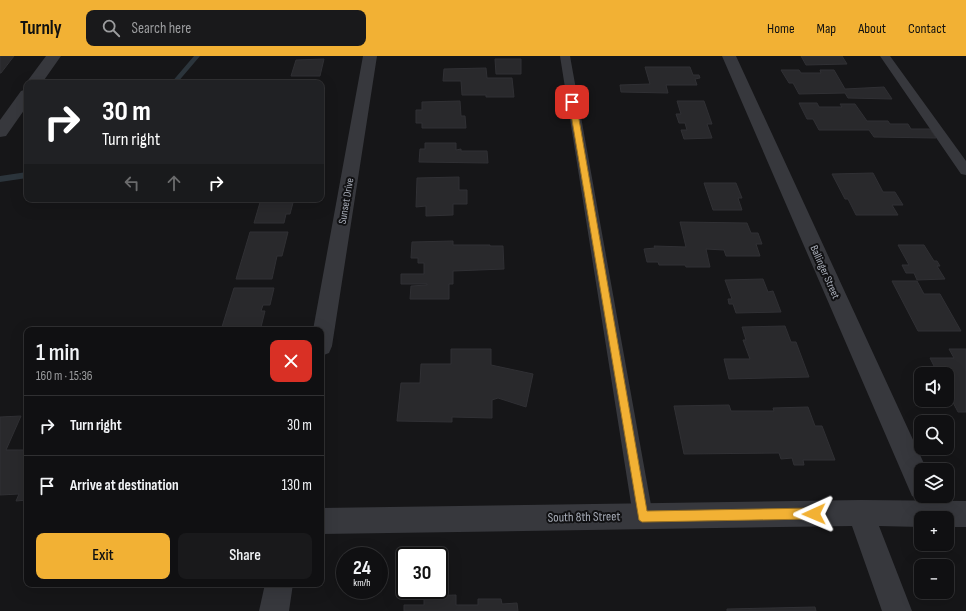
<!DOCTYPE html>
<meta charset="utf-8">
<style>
:root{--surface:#101012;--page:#19191b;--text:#f1f3f6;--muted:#9c9d9f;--line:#303032;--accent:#f2b134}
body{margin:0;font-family:"Sofia Sans Condensed",sans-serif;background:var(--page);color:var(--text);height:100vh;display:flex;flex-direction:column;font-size:15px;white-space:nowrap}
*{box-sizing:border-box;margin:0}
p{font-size:13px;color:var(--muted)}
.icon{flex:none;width:22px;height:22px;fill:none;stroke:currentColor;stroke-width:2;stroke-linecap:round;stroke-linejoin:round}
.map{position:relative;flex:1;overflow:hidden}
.side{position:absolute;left:24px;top:271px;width:300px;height:260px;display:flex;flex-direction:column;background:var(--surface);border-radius:8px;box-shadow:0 4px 16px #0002,0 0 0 1px var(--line)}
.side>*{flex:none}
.top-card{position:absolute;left:24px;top:24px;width:300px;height:122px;border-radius:8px;box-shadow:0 4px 16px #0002,0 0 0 1px var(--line);background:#202124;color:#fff;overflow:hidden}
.controls{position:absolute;left:914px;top:311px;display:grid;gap:8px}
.controls a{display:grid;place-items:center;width:40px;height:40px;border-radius:8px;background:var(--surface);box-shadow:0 4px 16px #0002,0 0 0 1px var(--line);font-size:20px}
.speed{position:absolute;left:336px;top:491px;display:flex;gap:8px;font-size:20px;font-weight:700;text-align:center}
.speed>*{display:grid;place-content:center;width:52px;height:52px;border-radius:50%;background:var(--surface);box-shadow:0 4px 16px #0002,0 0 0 1px var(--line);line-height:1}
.speed small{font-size:10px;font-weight:400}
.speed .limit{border:2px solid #111;border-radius:6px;background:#fff;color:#111}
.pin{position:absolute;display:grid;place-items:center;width:34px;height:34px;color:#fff;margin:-17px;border-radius:8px;box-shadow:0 2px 6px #0006}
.me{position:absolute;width:44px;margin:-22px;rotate:269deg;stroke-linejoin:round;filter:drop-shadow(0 0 3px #0008)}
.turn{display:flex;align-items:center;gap:14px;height:84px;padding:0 12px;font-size:18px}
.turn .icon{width:52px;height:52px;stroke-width:2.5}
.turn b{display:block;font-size:28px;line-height:34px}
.lanes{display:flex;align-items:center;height:38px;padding:0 12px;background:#0003;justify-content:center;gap:20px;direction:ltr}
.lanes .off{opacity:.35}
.round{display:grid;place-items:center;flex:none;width:42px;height:42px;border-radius:8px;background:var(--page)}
.headline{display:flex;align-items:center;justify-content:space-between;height:68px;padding:0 12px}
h1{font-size:24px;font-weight:600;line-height:30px}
.action{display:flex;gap:8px;margin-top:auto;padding:8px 12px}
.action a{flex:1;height:46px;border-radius:8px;background:var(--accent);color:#111;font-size:16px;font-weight:600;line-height:46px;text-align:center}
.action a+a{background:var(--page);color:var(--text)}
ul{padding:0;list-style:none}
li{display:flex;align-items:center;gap:12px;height:60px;padding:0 12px;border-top:1px solid var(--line)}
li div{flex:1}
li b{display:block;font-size:15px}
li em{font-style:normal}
header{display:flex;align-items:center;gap:24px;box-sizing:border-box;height:56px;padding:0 20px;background:var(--accent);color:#111}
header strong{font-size:19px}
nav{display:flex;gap:22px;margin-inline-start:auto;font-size:14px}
.search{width:280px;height:36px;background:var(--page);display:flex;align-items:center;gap:10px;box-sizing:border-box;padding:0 14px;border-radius:8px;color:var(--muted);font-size:15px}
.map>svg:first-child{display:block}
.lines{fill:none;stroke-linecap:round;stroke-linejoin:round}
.stream{fill:#2c353c;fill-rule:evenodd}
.building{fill:#29292c;stroke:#303034}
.service{fill:#37383d;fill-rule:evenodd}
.minor{fill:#37383d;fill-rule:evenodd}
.route{fill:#f2b134;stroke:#9d7322}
.labels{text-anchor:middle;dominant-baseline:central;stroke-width:4;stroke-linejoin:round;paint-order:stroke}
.street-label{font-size:11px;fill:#a8adb8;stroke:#111113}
.near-street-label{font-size:13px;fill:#a8adb8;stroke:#111113}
</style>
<header>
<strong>Turnly</strong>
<div class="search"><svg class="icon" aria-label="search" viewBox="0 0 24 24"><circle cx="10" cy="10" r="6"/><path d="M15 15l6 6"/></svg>Search here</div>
<nav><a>Home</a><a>Map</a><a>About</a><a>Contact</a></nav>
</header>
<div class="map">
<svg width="966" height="555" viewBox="0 0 966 555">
<rect width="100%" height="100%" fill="#161618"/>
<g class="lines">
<path class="stream" d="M194,0H200L177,27H171Z
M27,116V122L0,126V120Z"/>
</g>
<path class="building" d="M0,0H14L1,17H0Z
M801,0H842L847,8L806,9Z
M324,3L320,20H291L296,4Z
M495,3H521V18H496Z
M645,11H690L693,19H699L700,22L695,23L697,29H666L668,37L621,36L620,29L650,28Z
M486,12L487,22H512L514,41H486V39H462L461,25H443L444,13Z
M781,14H799L801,17H821L820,14H834L845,33L884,31L892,43L848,42L845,37L799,38L793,27H789Z
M460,45L461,60H465L466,72H422V67H416V54H422V46Z
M677,45H704L712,68H707L712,82L684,83L681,74H687L685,67H679L676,58H681Z
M799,47H817L819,51H842L840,48H855L867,65H888L890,68H908L911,73H930L936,82L874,81L869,74H819L813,63H807Z
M425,87H456V94L461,93V95H487L488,107L419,106L420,93H425Z
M873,117L883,136H895L903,149H892L898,159H856L848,143H845L832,118Z
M459,121V134H467V148H453V159L426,160V150L416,151L417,122Z
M704,127H736L742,142H738L742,154H713Z
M261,143H294L290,158H286L284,167H254Z
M680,166L747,167L751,177H758L762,188H756L760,200H726L724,194L706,193L710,211H686L685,209H659L658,206H647L644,193L655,192L654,190L686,191Z
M250,176H288L282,200H277L272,223H236Z
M453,185V189H490V190H503L504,213L453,215V228H449V243H410L411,230L427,229V228H401V218H424V207H418V202H411L412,186Z
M898,189H924L934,205H937L940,210H937L945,223L917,224L914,217H906L902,209H909Z
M763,223L768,236L773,235L781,256L736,257L733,248H729L728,243H732L725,224Z
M892,225H917L924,238H940L961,275H918Z
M234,232H274L270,249H263L261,255H265L261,271H258V274H221Z
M785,270L791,286H796L809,321L729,323L724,303H750L743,284H746L742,271Z
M451,293H491V309L533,318L526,351L498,342L492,344V362L452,361V366L397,365L401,327H420L421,308H451Z
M949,293H966V356H958L947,335V318H938L930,302H954Z
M729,349L731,355H774L773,352L808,351L815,370H822L835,404H803L804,409H794L792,402L781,403L779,397L684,398L674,350Z
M21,360L6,394H27V444L16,445L19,438L0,439V361Z
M456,539V549H478V543H501L502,548L517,547L518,555H404V549H424V540Z
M815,551L816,555H727V553Z"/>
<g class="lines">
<path class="service" d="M560,0H570L653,460L650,467L643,470L636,467L633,460Z
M880,0H890L966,105V119L961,118Z"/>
<path class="minor" d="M46,0H61L42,27L27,28L26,27Z
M363,0H377L332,290L329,297L321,300V274H313Z
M722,0H736L927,414H921V440H930L921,444L912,440Z
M27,33V50L6,80L0,81V64L21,35Z
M861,444L966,445V471H947V462H921V471L879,470L912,555H882L852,470L321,478V452Z
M265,528H293L289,555H259Z"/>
</g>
<path class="route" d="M572,44L576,46L647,455L814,452L818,454L820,458L818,461L814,463L642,466L639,464L569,46Z"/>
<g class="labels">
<g class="street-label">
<text transform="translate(346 145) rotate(-80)">Sunset Drive</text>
<text transform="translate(825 216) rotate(66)">Ballinger Street</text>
</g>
<g class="near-street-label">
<text transform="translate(584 461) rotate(-1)">South 8th Street</text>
</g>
</g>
</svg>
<div class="controls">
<a><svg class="icon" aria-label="sound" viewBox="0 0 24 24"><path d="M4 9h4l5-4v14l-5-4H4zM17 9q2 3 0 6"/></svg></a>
<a><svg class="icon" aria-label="search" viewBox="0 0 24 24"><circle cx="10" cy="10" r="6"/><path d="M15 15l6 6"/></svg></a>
<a><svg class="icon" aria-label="layers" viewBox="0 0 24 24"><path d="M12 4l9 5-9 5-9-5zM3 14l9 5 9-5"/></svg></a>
<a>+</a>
<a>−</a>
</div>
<div class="speed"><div>24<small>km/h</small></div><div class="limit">30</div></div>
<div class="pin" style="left:572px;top:46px;background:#d93025"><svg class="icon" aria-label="arrive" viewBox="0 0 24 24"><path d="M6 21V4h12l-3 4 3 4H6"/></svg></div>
<svg class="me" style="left:814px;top:458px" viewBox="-20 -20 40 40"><path d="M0-17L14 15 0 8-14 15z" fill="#f2b134" stroke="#fff" stroke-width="4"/></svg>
<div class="top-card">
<div class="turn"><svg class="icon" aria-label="right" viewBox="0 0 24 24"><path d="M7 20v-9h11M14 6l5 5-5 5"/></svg><div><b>30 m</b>Turn right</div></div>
<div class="lanes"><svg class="icon off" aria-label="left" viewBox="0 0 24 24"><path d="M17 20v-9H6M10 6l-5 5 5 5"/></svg><svg class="icon off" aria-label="ahead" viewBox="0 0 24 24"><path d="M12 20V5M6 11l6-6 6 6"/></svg><svg class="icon" aria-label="right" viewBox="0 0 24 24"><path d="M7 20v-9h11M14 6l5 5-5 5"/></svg></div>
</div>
<section class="side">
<div class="headline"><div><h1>1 min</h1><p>160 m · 15:36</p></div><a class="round" style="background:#d93025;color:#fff"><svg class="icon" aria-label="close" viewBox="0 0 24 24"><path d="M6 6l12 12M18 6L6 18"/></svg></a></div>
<ul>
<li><svg class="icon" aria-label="right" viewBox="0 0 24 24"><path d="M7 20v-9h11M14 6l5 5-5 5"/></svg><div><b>Turn right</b></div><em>30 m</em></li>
<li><svg class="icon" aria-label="arrive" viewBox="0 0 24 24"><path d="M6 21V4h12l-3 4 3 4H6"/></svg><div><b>Arrive at destination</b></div><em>130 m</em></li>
</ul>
<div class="action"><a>Exit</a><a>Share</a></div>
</section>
</div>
